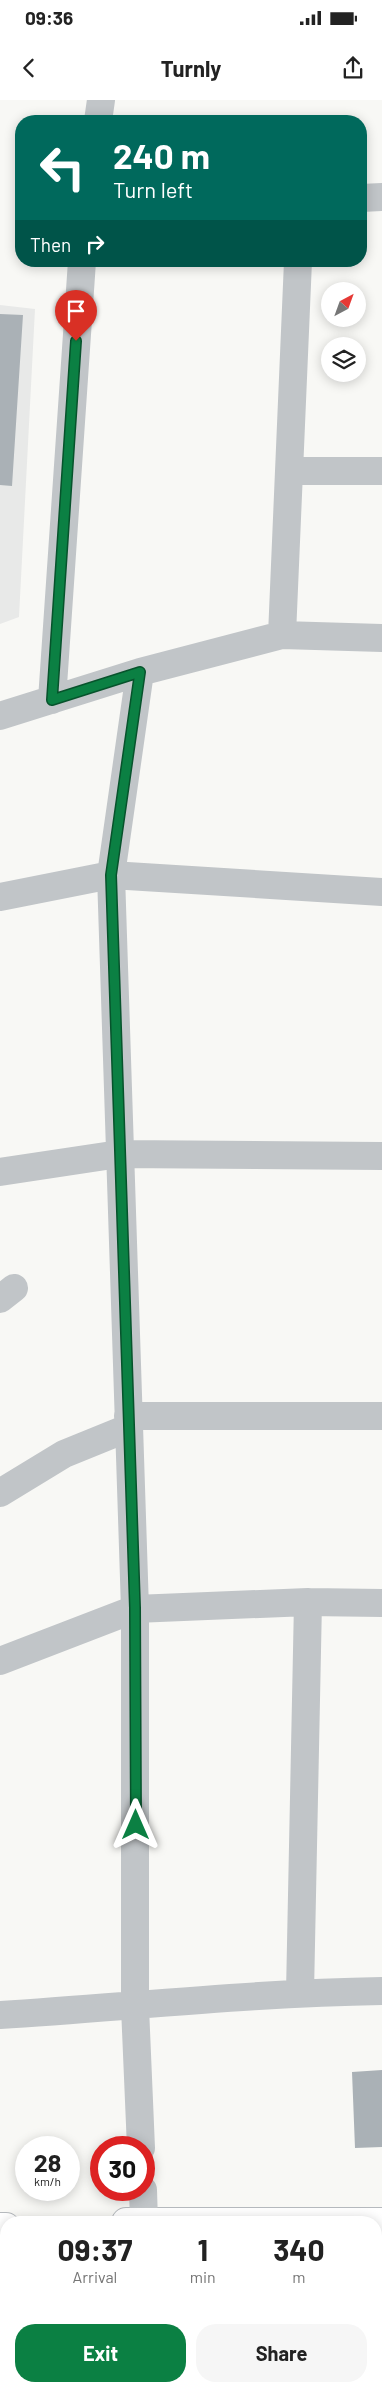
<!DOCTYPE html>
<style>
:root{--surface:#fff;--page:#f6f6f6;--text:#222;--muted:#767676;--accent:#0b8043}
body{margin:0;font-family:Barlow,sans-serif;background:var(--page);color:var(--text);height:100vh;display:flex;flex-direction:column;font-size:19px;white-space:nowrap}
*{box-sizing:border-box;margin:0}
p{font-size:16px;color:var(--muted)}
.icon{flex:none;width:28px;height:28px;fill:none;stroke:currentColor;stroke-width:2;stroke-linecap:round;stroke-linejoin:round}
.map{position:relative;flex:1;overflow:hidden}
.panel{position:absolute;left:0px;top:2116px;width:382px;height:176px;display:flex;flex-direction:column;background:var(--surface);border-radius:20px 20px 0 0;box-shadow:0 2px 12px #0003}
.panel>*{flex:none}
.hud{position:absolute;left:15px;top:15px;width:352px;height:152px;border-radius:20px;box-shadow:0 2px 12px #0003;background:#00695c;color:#fff;overflow:hidden}
.needle{width:32px;rotate:41deg}
.fabs{position:absolute;left:321px;top:182px;display:grid;gap:10px}
.fabs a{display:grid;place-items:center;width:45px;height:45px;border-radius:50%;background:var(--surface);box-shadow:0 2px 12px #0003;font-size:25px}
.speed{position:absolute;left:15px;top:2036px;display:flex;gap:10px;font-size:25px;font-weight:700;text-align:center}
.speed>*{display:grid;place-content:center;width:65px;height:65px;border-radius:50%;background:var(--surface);box-shadow:0 2px 12px #0003;line-height:1}
.speed small{font-size:12px;font-weight:400}
.speed .limit{border:8px solid #d22;background:#fff;color:#111}
.pin{position:absolute;display:grid;place-items:center;width:42px;height:42px;color:#fff;margin:-51px -21px;border-radius:50% 50% 50% 0;rotate:-45deg;box-shadow:0 0 5px #0007}
.pin .icon{rotate:45deg}
.me{position:absolute;width:55px;margin:-28px;rotate:0deg;stroke-linejoin:round;filter:drop-shadow(0 0 4px #0008)}
.turn{display:flex;align-items:center;gap:18px;height:105px;padding:0 15px;font-size:22px}
.turn .icon{width:65px;height:65px;stroke-width:2.5}
.turn b{display:block;font-size:35px;line-height:42px}
.then{display:flex;align-items:center;height:48px;padding:0 15px;background:#0003;gap:10px;font-size:19px}
.eta{display:flex;justify-content:space-evenly;align-items:center;height:85px;text-align:center}
.eta b{font-size:30px;font-weight:700;line-height:35px}
.primary-button{display:flex;gap:10px;margin-top:auto;padding:10px 15px}
.primary-button a{flex:1;height:58px;border-radius:20px;background:var(--accent);color:#fff;font-size:20px;font-weight:700;line-height:58px;text-align:center}
.primary-button a+a{background:var(--page);color:var(--text)}
.status{display:flex;justify-content:space-between;align-items:center;height:35px;padding:0 25px;background:var(--surface);direction:ltr}
.status svg{height:14px;fill:currentColor}
header{display:flex;justify-content:space-between;align-items:center;height:65px;padding:0 15px;background:var(--surface);font-size:22px;font-weight:700}
.map>svg:first-child{display:block}
.built{fill:#e8e9e8}
.green{fill:#d9ded6}
.building{fill:#aab1b6}
.lines{fill:none;stroke-linecap:round;stroke-linejoin:round}
.major-casing{stroke:#b6babe;stroke-width:30}
.minor{stroke:#c1c5c8;stroke-width:28}
.major{stroke:#fff;stroke-width:28}
.route-casing{stroke:#07532c;stroke-width:12}
.route{stroke:#0b8043;stroke-width:9}
</style>
<div class="status"><b>09:36</b><svg viewBox="0 0 49 12"><path d="M0 12V9h3v3zM5 12V6h3v6zM10 12V3h3v9zM15 12V0h3v12zM26 1h20v11H26zM47 4h2v5h-2z"/></svg></div>
<header><svg class="icon" aria-label="back" viewBox="0 0 24 24"><path d="M15 5l-7 7 7 7"/></svg>Turnly<svg class="icon" aria-label="share" viewBox="0 0 24 24"><path d="M12 15V3M7 8l5-5 5 5M5 13v7h14v-7"/></svg></header>
<div class="map">
<svg width="382" height="2292" viewBox="0 0 382 2292">
<rect width="100%" height="100%" fill="#f8f8f5"/>
<path class="built" d="M0,205L35,209L19,517L0,524Z"/>
<path class="green" d="M0,2234H6V2286H73L72,2292H0Z"/>
<path class="building" d="M0,214L23,215L12,386L0,385Z
M382,1970V2047L355,2048L352,1972Z"/>
<g class="lines">
<defs>
<path id="major" d="M126,2122H382
M0,2127H6
M376,2170H382
M0,2180H6"/>
</defs>
<use href="#major" class="major-casing"/>
<path class="minor" d="M98,21L101,0
M361,98L382,97
M289,371H382
M282,535L298,161
M140,572L111,775L135,1509V1907L141,2048
M52,600L82,161
M0,616L140,572L282,535L382,538
M0,797L111,775L382,792
M0,1072L119,1054L382,1056
M0,1199L14,1188
M128,1316H382
M0,1393L64,1354L128,1328
M0,1561L135,1509L308,1502L382,1503
M300,1893L308,1502
M0,1915C127,1907 254,1893 382,1891
M143,2090L144,2122
M129,2292V2286"/>
<use href="#major" class="major"/>
</g>
<g class="lines">
<defs>
<path id="route" d="M76,241L52,600L140,572L111,775L135,1508L136,1725"/>
</defs>
<use href="#route" class="route-casing"/>
<use href="#route" class="route"/>
</g>
</svg>
<div class="fabs">
<a><svg class="needle" viewBox="-14 -14 28 28"><path d="M0-13l5 13h-10z" fill="#e53935"/><path d="M0 13l5-13h-10z" fill="#767676"/></svg></a>
<a><svg class="icon" aria-label="layers" viewBox="0 0 24 24"><path d="M12 4l9 5-9 5-9-5zM3 14l9 5 9-5"/></svg></a>
</div>
<div class="speed"><div>28<small>km/h</small></div><div class="limit">30</div></div>
<div class="pin" style="left:76px;top:241px;background:#d93025"><svg class="icon" aria-label="arrive" viewBox="0 0 24 24"><path d="M6 21V4h12l-3 4 3 4H6"/></svg></div>
<svg class="me" style="left:136px;top:1725px" viewBox="-20 -20 40 40"><path d="M0-17L14 15 0 8-14 15z" fill="#0b8043" stroke="#fff" stroke-width="4"/></svg>
<div class="hud">
<div class="turn"><svg class="icon" aria-label="left" viewBox="0 0 24 24"><path d="M17 20v-9H6M10 6l-5 5 5 5"/></svg><div><b>240 m</b>Turn left</div></div>
<div class="then">Then<svg class="icon" aria-label="right" viewBox="0 0 24 24"><path d="M7 20v-9h11M14 6l5 5-5 5"/></svg></div>
</div>
<section class="panel">
<div class="eta">
<div><b>09:37</b><p>Arrival</p></div>
<div><b>1</b><p>min</p></div>
<div><b>340</b><p>m</p></div>
</div>
<div class="primary-button"><a>Exit</a><a>Share</a></div>
</section>
</div>
